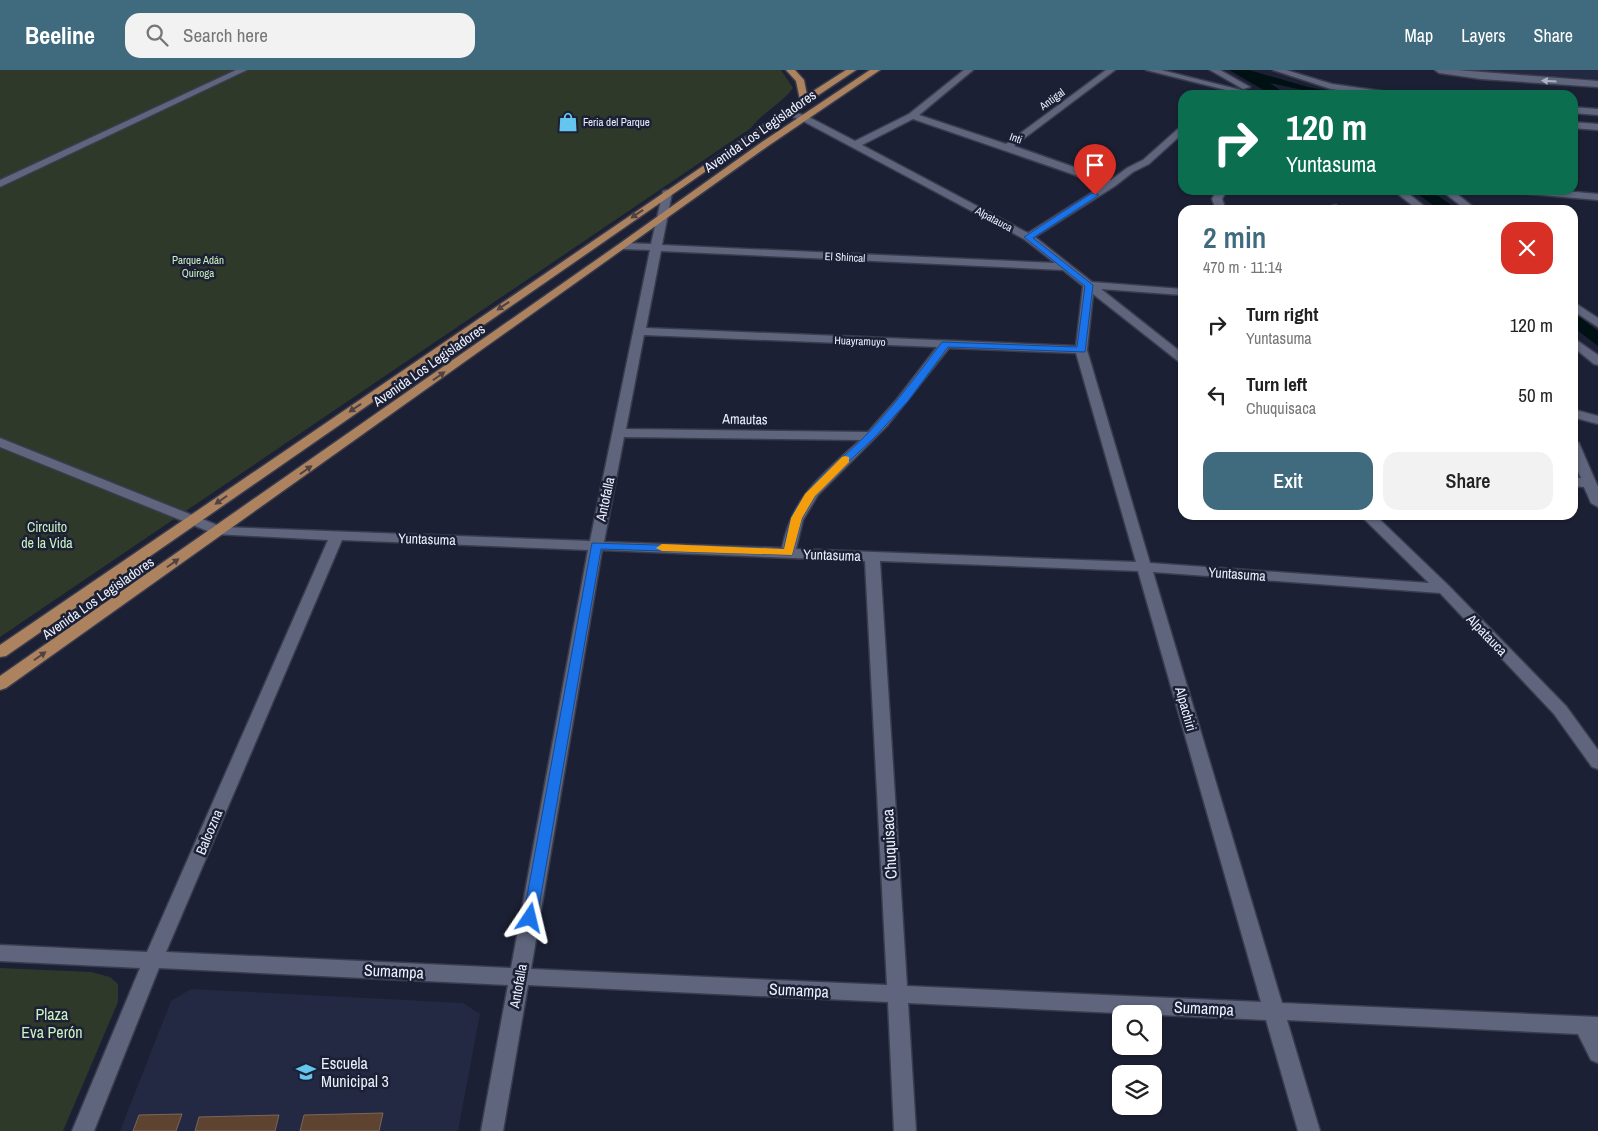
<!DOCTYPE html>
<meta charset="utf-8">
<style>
:root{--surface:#fff;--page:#f2f2f2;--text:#222;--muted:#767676;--accent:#406b7e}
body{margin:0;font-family:"Archivo Narrow",sans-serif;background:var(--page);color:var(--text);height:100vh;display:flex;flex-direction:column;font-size:19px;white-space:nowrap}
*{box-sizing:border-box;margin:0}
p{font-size:16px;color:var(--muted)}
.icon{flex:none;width:28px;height:28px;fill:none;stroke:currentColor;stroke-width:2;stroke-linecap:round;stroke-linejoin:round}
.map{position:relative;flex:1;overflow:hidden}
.drawer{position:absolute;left:1178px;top:135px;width:400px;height:315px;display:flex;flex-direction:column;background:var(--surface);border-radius:15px;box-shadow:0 1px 4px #0004}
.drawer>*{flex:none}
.hud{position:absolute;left:1178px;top:20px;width:400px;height:105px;border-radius:15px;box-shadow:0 1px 4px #0004;background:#0b6e4f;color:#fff;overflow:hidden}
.buttons{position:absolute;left:1112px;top:935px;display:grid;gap:10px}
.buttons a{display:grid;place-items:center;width:50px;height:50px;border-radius:10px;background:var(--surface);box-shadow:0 1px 4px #0004;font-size:25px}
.pin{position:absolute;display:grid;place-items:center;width:42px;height:42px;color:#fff;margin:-51px -21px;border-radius:50% 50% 50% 0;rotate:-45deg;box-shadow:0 0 5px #0007}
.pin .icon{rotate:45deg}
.me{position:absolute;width:55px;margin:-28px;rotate:10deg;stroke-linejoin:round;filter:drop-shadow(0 0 4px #0008)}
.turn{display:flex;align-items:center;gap:18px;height:105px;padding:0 25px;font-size:22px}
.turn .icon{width:65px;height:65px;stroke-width:2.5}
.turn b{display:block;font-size:35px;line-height:42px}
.round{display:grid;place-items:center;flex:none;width:52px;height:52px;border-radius:15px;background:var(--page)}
.overview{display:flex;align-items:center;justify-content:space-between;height:85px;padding:0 25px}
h1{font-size:30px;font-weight:600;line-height:38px;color:var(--accent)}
.button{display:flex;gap:10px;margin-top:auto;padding:10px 25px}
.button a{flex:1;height:58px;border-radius:15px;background:var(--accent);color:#fff;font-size:20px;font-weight:600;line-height:58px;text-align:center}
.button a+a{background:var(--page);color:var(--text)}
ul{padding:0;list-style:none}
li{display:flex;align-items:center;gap:15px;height:70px;padding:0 25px}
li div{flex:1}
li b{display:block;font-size:19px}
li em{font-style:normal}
header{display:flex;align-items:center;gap:30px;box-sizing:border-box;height:70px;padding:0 25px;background:var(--accent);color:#fff}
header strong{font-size:24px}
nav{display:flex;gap:28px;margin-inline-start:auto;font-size:18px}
.search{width:350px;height:45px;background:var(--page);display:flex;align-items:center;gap:12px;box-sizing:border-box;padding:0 18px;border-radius:15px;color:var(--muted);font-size:19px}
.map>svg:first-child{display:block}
.built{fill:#242943}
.green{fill:#2e392a}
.water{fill:#001114}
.building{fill:#5e4331;stroke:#7d6556}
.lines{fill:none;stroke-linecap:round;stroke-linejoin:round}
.minor-casing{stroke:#393c4d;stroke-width:3}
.major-casing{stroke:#393c4d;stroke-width:3}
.minor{fill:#5f657d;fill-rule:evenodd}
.major{fill:#ad825f;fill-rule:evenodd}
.oneway{fill:#acb1c3}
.oneway2{fill:#4f4243}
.route{fill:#1a73e8;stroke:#114b97}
.slow{fill:#f59e0b}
.labels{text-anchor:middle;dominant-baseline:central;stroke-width:5;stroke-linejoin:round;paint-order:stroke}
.far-street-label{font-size:11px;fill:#ebeffd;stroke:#1c2034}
.far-poi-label{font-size:11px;fill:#ebeffd;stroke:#1c2034;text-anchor:start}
.far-park-label{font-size:11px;fill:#cbf1bf;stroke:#1c2034}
.street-label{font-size:14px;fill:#ebeffd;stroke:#1c2034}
.park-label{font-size:14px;fill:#cbf1bf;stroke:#1c2034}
.near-street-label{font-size:16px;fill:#ebeffd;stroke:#1c2034}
.near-park-label{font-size:16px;fill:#cbf1bf;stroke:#1c2034}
.near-poi-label{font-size:16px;fill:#ebeffd;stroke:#1c2034;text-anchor:start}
</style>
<header>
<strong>Beeline</strong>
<div class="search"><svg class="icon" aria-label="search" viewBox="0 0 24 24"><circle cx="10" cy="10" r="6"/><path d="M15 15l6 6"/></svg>Search here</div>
<nav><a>Map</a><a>Layers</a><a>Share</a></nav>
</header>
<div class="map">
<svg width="1598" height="1061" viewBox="0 0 1598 1061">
<rect width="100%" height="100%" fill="#1c2034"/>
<path class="built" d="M1472,0H1598V9L1480,1Z
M191,919L463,933L480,944L458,1061H120L171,931Z"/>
<path class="green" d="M0,0H781L793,18C781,34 763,42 751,58L0,567Z
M0,898L91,902L110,907L118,914V932L63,1061H0Z"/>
<path class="water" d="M1229,0H1249L1308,17L1350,25H1326L1270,13L1287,25H1272Z
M1412,120H1430L1458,140H1440Z
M1573,242L1598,261V276L1573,257Z"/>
<path class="building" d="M383,1043L379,1061H300L304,1045Z
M182,1044L176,1061H133L139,1045Z
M279,1045L275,1061H195L199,1047Z"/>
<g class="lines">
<defs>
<path id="minor" d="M236,0H247L0,117V110Z
M964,0H973L919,45L1006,74L1106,0H1115L1014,76L1111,110L1127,98L1143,90L1179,58L1182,57V64L1149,94L1133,102L1115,116L1035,167L1092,212L1182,219V225L1101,219L1182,283V292L1178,291L1093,224L1087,280L1150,493L1429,513L1360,445H1375L1449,516L1566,636L1598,680V699L1592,697L1554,644L1440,523L1153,502L1282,933L1598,947V993L1591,990L1578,964L1287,950L1320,1061H1298L1266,950L908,933L916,1061H894L888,932L528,915L503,1061H481L508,915L159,898L94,1061H72L140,898L0,891V875L147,882L328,470L215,464L0,377V368L222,457L590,471L650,180L623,179L618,176L623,173L651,174L663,121L667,120L672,123L662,175L1055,193L1024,169L801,50L782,43L786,40L807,46L855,71L909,44ZM913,49L1104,115L1028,163L862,75ZM661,181L1063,200L1083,216L1076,276L646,258ZM644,265L937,277L897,329L868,362L626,359ZM949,278L1076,283L1136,492L796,479L803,450L818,425L887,356ZM624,367L860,370C822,405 793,425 782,478L604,472ZM342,470L588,480L511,898L166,882ZM602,480L865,491L887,915L531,899ZM880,491L1138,501L1261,932L907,916Z
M1146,0H1161L1261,25H1246Z
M1210,0H1220L1250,17L1243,19Z
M1273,0H1286L1332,14L1388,22L1392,25H1372L1331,19Z
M1435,0H1457L1598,11V17L1481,9L1439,3Z
M1572,37L1598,39V45L1572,43Z
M1572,52L1598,54V60L1572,58Z
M1217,120H1227L1222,129L1226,140H1216L1212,129Z
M1393,120H1404L1429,140H1418Z
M1441,120H1452L1477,140H1466Z
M1514,120H1553L1598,124V130L1519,123Z
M1336,135L1343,140H1332V136Z
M1572,231L1598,248V257L1572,240Z
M1572,267L1598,285V295L1594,294L1572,276Z
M1572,339L1598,346V354L1572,347Z
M1572,369L1579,373L1598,417V437L1591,433L1584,417L1572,416V408H1581L1572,389Z"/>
<path id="major" d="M786,0H795L804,10L807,25L846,0H856L748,72L6,586L0,587V575L800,30L796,11Z
M870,0H880L768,76L6,618L0,620V606L619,174L762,72Z"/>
</defs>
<use href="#minor" class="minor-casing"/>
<use href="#major" class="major-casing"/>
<use href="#minor" class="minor"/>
<use href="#major" class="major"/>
</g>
<defs><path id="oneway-solid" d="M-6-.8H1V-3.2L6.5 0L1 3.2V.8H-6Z" transform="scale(1.25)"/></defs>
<use class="oneway" href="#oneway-solid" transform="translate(1549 11) rotate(-176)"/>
<g class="oneway2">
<use href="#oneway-solid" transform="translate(637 144) rotate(146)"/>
<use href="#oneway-solid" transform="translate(503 236) rotate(146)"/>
<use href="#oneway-solid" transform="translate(439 306) rotate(-35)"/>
<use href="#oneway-solid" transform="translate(355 338) rotate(146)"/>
<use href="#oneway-solid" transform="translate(306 400) rotate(-35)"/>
<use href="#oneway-solid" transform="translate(221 430) rotate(145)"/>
<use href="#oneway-solid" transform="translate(173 493) rotate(-35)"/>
<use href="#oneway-solid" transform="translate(40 586) rotate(-35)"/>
</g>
<path class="route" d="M1092,123L1099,125L1033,168L1093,215L1085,282L948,277L908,331L874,368L827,412L815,426L802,448L792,485L601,479L537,848L535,852L530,854L525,852L523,848L592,473L784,479C786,469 788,456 792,446C810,410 843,390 870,361C896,333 919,303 942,272L1077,277L1085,216L1024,167Z"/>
<path class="slow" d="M845,386L849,387V392L815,426L802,448L792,485L662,481L656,478L662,474L784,479L791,448L805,424L842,387Z"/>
<defs>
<symbol id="shop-bare" viewBox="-9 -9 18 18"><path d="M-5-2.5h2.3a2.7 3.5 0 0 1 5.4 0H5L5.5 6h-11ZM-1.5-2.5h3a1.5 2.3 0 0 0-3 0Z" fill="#64c5ee" stroke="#1c2034" stroke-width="2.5" paint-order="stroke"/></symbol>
<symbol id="school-bare" viewBox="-9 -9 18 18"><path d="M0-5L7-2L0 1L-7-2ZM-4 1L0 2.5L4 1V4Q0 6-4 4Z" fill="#64c5ee" stroke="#1c2034" stroke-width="2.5" paint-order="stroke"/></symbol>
</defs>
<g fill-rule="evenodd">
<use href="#shop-bare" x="554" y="38" width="28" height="28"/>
<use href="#school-bare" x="292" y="988" width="28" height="28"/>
</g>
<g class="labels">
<g class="far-street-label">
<text transform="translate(1052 29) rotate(-36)">Antigal</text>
<text transform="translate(1016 68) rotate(19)">Inti</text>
<text transform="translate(994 149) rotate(28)">Alpatauca</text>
<text transform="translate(845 187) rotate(3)">El Shincal</text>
<text transform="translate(860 271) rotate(2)">Huayramuyo</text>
</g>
<g class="far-poi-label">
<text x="583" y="52">Feria del Parque</text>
</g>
<g class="far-park-label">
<text x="198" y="190">Parque Adán<tspan x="198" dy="13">Quiroga</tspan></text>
</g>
<g class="street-label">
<text transform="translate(760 61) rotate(-35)">Avenida Los Legisladores</text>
<text transform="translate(429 295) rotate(-35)">Avenida Los Legisladores</text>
<text transform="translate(745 349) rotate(1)">Amautas</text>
<text transform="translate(605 429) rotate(-78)">Antofalla</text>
<text transform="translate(427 469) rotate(2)">Yuntasuma</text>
<text transform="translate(832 485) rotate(2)">Yuntasuma</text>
<text transform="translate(1237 504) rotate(4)">Yuntasuma</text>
<text transform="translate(98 528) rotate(-35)">Avenida Los Legisladores</text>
<text transform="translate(1487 565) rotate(46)">Alpatauca</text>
<text transform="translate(1186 639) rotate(74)">Alpachiri</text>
<text transform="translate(209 762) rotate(-67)">Balcozna</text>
<text transform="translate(518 916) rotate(-80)">Antofalla</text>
</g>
<g class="park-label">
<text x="47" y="457">Circuito<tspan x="47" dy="16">de la Vida</tspan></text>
</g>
<g class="near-street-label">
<text transform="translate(889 774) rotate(-93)">Chuquisaca</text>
<text transform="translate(394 901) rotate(3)">Sumampa</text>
<text transform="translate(799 920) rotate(3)">Sumampa</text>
<text transform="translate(1204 938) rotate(3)">Sumampa</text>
</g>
<g class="near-park-label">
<text x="52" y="944">Plaza<tspan x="52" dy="18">Eva Perón</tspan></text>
</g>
<g class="near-poi-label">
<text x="321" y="993">Escuela<tspan x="321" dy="18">Municipal 3</tspan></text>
</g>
</g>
</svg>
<div class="buttons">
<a><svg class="icon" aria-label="search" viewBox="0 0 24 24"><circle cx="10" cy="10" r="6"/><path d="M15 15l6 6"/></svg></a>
<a><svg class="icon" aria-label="layers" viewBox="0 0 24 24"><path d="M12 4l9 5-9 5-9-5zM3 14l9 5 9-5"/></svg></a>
</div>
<div class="pin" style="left:1095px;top:125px;background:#d93025"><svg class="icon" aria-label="arrive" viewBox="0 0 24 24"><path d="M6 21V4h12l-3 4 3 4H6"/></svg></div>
<svg class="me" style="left:530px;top:848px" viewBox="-20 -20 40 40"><path d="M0-17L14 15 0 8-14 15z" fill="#1a73e8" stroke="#fff" stroke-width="4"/></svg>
<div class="hud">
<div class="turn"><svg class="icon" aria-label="right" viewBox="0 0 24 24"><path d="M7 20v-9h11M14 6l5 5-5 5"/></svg><div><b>120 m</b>Yuntasuma</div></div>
</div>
<section class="drawer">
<div class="overview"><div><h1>2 min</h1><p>470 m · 11:14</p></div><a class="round" style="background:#d93025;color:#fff"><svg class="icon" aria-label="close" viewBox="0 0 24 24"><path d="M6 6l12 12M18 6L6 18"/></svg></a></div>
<ul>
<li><svg class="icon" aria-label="right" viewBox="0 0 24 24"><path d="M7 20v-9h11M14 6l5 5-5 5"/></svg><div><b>Turn right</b><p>Yuntasuma</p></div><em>120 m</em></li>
<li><svg class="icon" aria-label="left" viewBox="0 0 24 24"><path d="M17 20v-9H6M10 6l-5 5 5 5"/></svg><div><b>Turn left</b><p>Chuquisaca</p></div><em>50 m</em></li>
</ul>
<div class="button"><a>Exit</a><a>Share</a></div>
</section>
</div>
